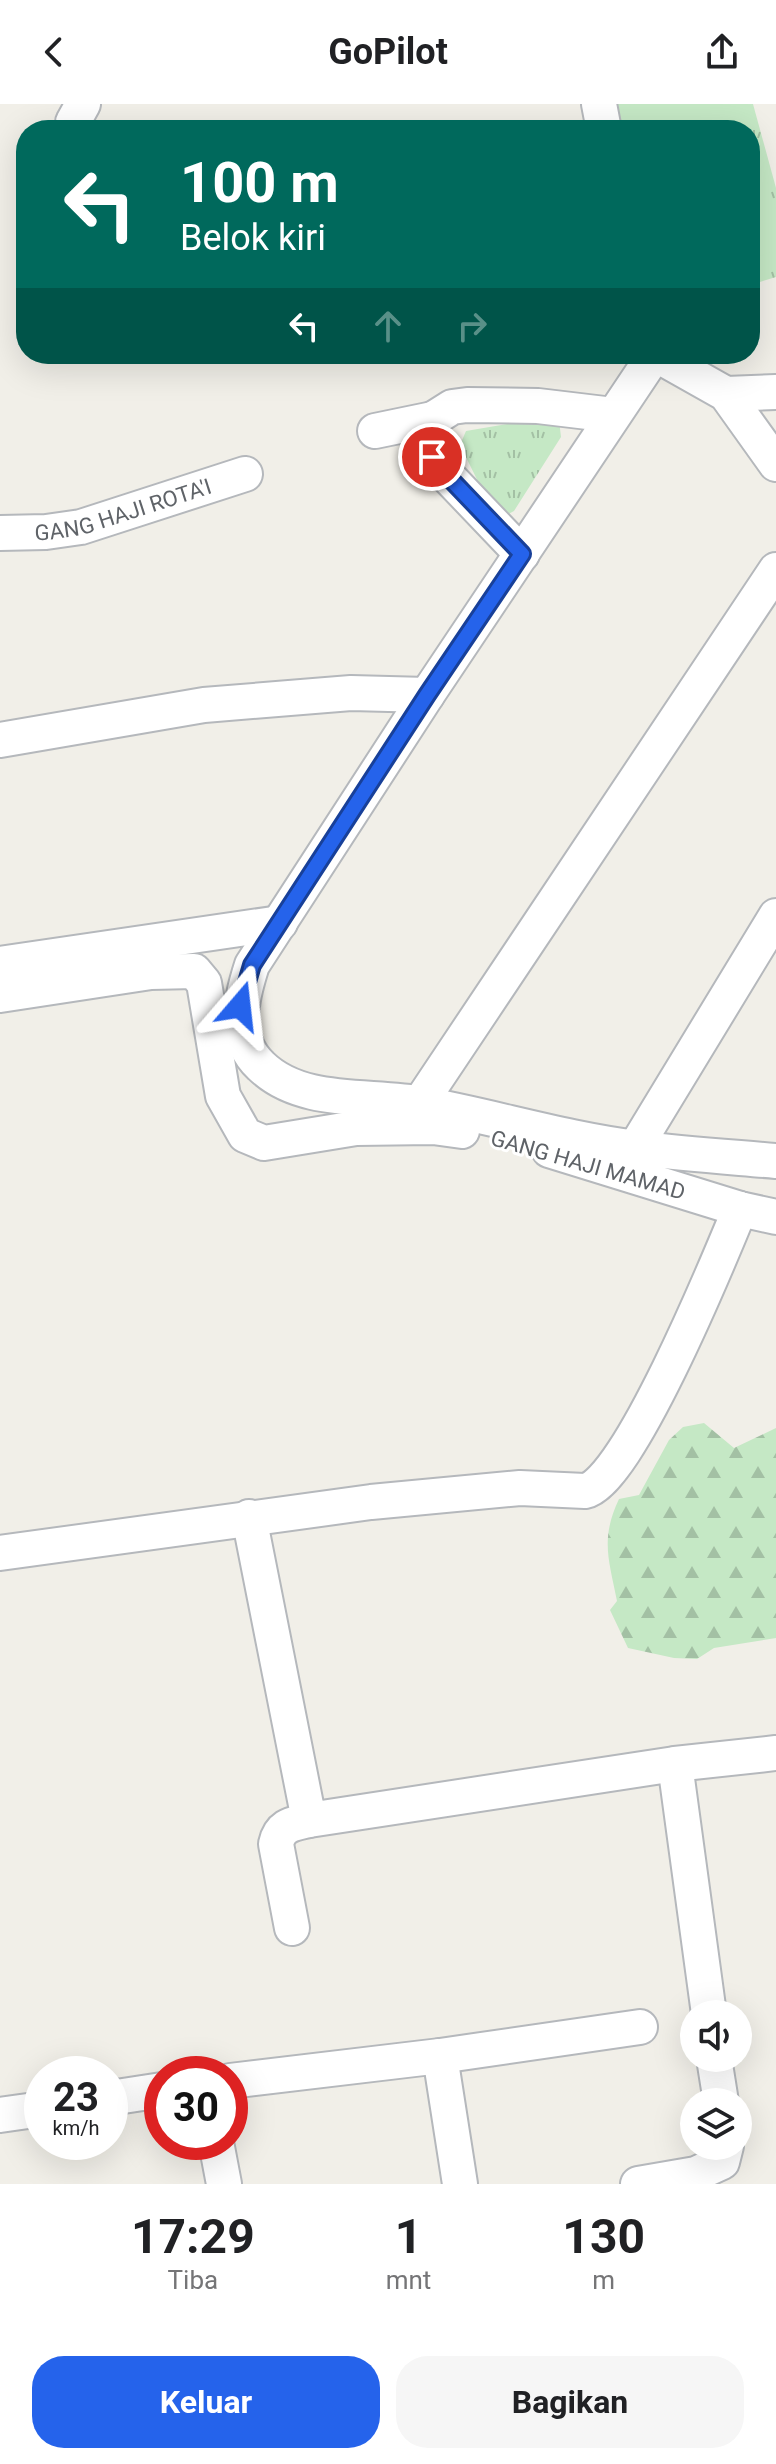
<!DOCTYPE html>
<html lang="id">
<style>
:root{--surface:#fff;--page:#f6f6f6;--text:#202124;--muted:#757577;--accent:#2563eb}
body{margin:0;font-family:Roboto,sans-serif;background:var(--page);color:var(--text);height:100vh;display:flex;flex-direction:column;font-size:30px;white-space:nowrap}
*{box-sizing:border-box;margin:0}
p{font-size:26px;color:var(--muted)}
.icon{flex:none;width:44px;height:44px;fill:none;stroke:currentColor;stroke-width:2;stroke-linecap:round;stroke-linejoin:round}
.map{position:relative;height:2080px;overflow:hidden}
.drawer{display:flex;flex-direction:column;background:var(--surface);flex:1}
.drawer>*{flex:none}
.banner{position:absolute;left:16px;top:16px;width:744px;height:244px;border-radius:32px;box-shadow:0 8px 32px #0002;background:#00695c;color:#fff;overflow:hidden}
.fabs{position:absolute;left:680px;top:1896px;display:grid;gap:16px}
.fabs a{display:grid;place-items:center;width:72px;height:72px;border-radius:50%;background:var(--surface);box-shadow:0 8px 32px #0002;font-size:40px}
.speed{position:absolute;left:24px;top:1952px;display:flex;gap:16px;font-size:40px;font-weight:700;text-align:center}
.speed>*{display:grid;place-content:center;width:104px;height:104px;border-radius:50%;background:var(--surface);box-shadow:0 8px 32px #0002;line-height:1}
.speed small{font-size:20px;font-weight:400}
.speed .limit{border:12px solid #d22;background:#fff;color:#111}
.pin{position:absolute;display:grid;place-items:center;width:68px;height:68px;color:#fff;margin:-34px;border:4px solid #fff;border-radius:50%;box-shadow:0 2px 8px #0007}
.me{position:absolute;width:88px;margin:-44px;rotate:17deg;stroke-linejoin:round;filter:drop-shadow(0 0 6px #0008)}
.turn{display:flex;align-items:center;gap:28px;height:168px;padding:0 32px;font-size:36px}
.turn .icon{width:104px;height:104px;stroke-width:2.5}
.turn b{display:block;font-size:56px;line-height:68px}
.lanes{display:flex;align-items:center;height:76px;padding:0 32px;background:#0003;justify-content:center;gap:40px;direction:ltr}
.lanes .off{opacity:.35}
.eta{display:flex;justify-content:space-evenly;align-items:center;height:136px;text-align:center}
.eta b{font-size:48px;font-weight:700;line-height:56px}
.primary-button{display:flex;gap:16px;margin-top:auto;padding:16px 32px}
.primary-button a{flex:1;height:92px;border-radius:32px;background:var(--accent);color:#fff;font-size:32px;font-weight:700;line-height:92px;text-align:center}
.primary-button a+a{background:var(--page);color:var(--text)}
header{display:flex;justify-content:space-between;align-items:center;height:104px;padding:0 32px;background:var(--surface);font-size:36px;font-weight:700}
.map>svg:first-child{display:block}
.grass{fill:url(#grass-tufts)}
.forest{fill:url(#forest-firs)}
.pitch{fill:#c5e8c5}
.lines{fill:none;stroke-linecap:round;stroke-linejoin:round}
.minor-casing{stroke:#b5b8bc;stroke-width:38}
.minor{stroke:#fff;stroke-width:34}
.route-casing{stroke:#184099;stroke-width:20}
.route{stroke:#2563eb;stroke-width:14}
.labels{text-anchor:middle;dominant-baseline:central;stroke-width:6;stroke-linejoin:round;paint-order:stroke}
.street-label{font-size:22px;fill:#5f6368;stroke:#fff}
</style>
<header><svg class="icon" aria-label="back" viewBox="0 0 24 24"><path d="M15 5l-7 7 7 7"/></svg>GoPilot<svg class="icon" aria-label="share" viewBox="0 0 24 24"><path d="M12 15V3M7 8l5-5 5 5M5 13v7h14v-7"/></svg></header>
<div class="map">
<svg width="776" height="2080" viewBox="0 0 776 2080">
<defs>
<pattern id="grass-tufts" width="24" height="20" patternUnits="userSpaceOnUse" patternTransform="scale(2)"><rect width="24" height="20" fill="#c5e8c5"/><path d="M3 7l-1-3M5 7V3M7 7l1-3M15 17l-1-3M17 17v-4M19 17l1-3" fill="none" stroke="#a3c0a4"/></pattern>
<pattern id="forest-firs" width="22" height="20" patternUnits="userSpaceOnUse" patternTransform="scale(2)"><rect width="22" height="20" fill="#c5e8c5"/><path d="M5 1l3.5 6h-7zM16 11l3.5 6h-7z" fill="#a3c0a4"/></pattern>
</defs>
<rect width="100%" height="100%" fill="#f1efe8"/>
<path class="grass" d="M600,0H753L776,84V173L750,181V26H605Z
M543,314L559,316L561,333L514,407L501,414L495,412L460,341L466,327Z"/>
<path class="forest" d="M704,1319L734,1344L776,1324V1534L714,1544L697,1555L674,1554L628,1544L610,1506L617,1497C609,1456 600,1435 619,1395L639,1391L669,1336L683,1323Z"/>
<path class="pitch" d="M637,0H741L750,26H630L623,5Z
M750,26L776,106V147L750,155Z"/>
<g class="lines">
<defs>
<g id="minor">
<path d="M599,0L604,26"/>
<path d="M73,26V18L83,0"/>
<path d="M655,250L427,591L252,861C241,895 231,934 261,962C302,1002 371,990 423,1000C494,1013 565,1035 637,1044C683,1050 730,1053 776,1057"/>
<path d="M655,250L726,290L776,360"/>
<path d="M726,290L776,288"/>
<path d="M375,327L433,315"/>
<path id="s1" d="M0,429L46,428L81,423L245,370"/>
<path d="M522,450L436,360L430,338L433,315L452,303L467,301L538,302L613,311"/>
<path d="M0,636L204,601L351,589L427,591"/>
<path d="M0,860L280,819"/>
<path d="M0,891L151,868L194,867L204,879L223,992L245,1031L264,1039L356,1024L433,1023L462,1027"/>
<path d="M420,999L776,466"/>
<path d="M635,1044L776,812"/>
<path d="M549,1046L740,1105L776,1113"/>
<path d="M249,1413L309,1716L675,1660L776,1649"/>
<path d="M0,1449L371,1398L520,1384L585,1387C628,1379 721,1151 740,1105"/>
<path d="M675,1660L709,1910"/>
<path d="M292,1824L276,1740C280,1721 292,1720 309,1716"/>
<path d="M440,1952L460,2080"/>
<path d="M714,1954L721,1998"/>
<path d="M230,1977L440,1952L640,1923"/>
<path d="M110,1994L162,1986"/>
<path d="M0,2011L42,2005"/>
<path d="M216,2038L224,2080"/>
<path d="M638,2080L696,2070L722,2058L726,2042"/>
</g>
</defs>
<use href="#minor" class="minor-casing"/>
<use href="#minor" class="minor"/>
</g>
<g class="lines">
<defs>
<path id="route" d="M240,902L252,861L427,591L522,450L436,360L432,353"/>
</defs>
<use href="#route" class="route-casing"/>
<use href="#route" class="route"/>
</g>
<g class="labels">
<g class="street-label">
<text stroke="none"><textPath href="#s1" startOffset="126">GANG HAJI ROTA'I</textPath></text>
<text transform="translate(588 1061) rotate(16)">GANG HAJI MAMAD</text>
</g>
</g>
</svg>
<div class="fabs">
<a><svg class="icon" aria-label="sound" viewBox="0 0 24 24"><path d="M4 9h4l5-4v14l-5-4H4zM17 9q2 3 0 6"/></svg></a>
<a><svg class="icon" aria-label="layers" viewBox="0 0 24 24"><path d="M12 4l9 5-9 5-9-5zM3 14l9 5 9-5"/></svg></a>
</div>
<div class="speed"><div>23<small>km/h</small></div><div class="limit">30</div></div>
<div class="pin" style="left:432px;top:353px;background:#d93025"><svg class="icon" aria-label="arrive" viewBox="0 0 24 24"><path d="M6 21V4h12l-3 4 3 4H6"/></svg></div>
<svg class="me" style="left:240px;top:902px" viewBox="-20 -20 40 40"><path d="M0-17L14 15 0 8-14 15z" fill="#2563eb" stroke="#fff" stroke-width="4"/></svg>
<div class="banner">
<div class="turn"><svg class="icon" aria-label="left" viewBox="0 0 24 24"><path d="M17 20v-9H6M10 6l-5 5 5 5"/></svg><div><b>100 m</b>Belok kiri</div></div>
<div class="lanes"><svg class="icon" aria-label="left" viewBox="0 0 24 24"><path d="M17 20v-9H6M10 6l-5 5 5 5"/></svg><svg class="icon off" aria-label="ahead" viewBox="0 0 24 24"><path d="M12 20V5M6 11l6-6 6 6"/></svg><svg class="icon off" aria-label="right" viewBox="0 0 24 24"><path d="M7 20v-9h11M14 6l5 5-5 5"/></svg></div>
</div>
</div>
<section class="drawer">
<div class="eta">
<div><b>17:29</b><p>Tiba</p></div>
<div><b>1</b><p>mnt</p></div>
<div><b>130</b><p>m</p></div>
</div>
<div class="primary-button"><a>Keluar</a><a>Bagikan</a></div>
</section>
